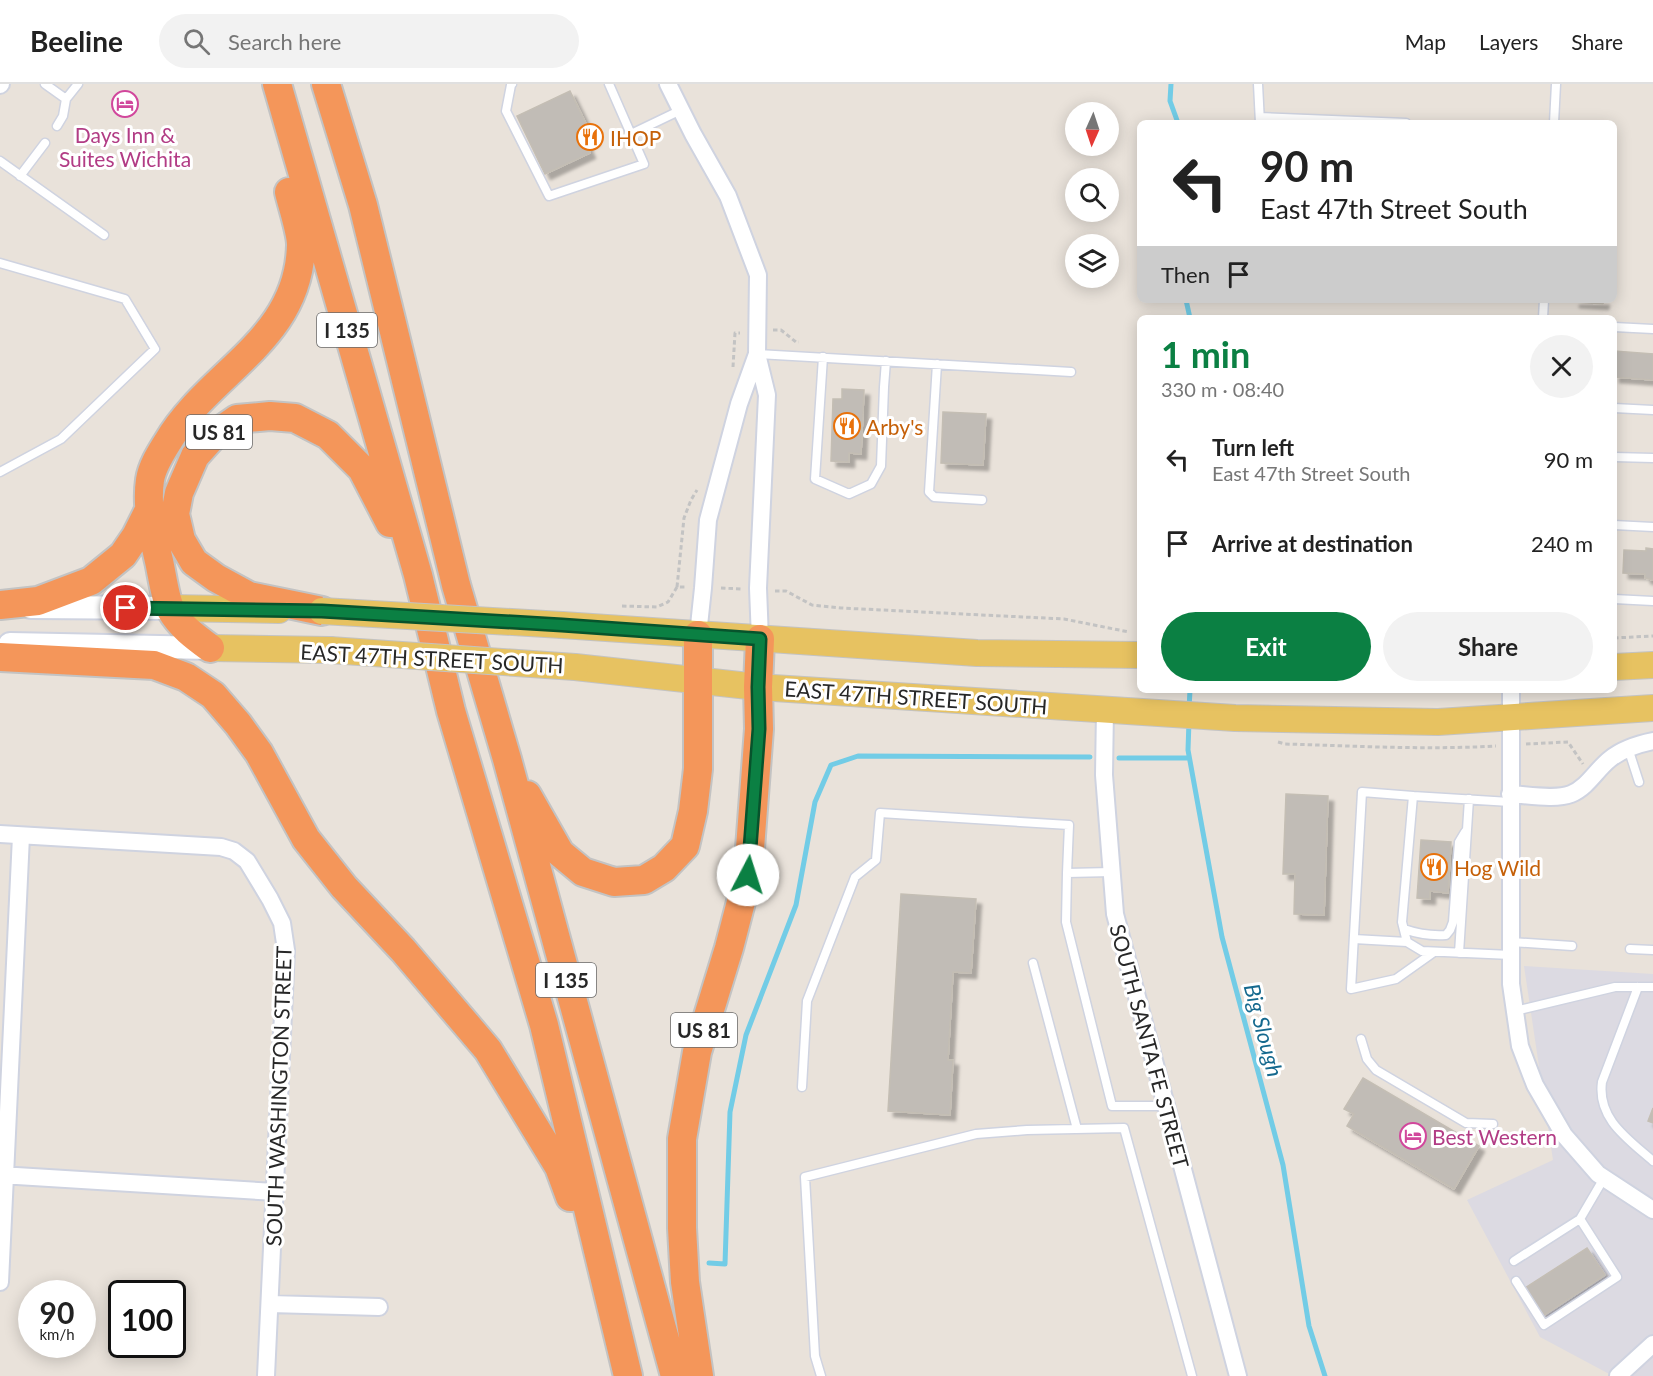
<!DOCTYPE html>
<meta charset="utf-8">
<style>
:root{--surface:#fff;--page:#f2f2f2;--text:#222;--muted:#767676;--line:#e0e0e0;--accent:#0b8043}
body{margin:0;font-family:Lato,sans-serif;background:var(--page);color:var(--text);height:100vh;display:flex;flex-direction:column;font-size:22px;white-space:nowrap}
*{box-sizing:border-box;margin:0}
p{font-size:20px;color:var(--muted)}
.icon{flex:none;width:33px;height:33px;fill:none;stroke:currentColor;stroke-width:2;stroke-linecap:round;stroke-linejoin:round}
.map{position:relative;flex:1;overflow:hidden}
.details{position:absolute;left:1137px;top:231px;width:480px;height:378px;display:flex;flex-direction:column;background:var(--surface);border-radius:9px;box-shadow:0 3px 15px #0003}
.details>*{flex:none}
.banner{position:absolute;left:1137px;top:36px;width:480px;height:183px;border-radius:9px;box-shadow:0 3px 15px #0003;background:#fff;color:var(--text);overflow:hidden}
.needle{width:39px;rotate:183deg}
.buttons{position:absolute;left:1065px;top:18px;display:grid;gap:12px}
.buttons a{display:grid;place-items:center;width:54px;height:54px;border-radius:50%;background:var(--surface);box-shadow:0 3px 15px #0003;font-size:30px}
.speed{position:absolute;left:18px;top:1196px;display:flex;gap:12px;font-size:30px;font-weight:700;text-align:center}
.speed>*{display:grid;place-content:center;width:78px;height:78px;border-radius:50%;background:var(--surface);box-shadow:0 3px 15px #0003;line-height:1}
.speed small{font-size:15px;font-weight:400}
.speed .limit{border:3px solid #111;border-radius:9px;background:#fff;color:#111}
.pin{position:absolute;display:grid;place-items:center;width:51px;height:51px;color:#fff;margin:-26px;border:3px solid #fff;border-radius:50%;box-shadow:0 2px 6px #0007}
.me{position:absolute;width:66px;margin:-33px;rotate:5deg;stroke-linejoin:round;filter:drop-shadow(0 0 4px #0008)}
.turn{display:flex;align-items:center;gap:21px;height:126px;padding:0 24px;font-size:27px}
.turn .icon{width:78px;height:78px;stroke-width:2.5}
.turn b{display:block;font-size:42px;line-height:51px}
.then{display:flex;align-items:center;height:57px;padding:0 24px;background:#0003;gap:12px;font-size:22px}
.round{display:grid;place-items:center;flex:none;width:63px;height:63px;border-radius:32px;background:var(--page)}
.summary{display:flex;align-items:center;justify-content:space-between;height:102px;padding:0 24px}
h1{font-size:36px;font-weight:700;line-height:45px;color:var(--accent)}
.cta{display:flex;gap:12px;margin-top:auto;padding:12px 24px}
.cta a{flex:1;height:69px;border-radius:36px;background:var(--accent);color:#fff;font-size:24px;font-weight:700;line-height:69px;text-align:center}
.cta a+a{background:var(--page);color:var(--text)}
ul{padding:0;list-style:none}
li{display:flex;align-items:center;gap:18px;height:84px;padding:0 24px}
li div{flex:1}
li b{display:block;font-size:22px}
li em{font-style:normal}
header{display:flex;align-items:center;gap:36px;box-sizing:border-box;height:84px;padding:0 30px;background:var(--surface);border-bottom:2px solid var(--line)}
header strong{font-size:28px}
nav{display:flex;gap:33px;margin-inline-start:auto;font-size:21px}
.search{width:420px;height:54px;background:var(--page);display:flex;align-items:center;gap:15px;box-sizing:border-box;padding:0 21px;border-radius:33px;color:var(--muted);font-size:22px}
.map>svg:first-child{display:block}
.industrial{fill:#dcdae2}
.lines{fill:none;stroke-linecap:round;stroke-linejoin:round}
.stream{stroke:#72cce6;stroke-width:5}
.building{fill:#c1bcb6;stroke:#c4beb4;stroke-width:1.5;filter:url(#shadow)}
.service-casing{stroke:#cfd3e0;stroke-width:11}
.minor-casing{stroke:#cfd3e0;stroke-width:20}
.secondary-casing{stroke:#cfd3e0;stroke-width:26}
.primary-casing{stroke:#c3c3c3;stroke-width:28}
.motorway-casing{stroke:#c3c3c3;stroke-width:32}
.path{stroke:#c3c3c3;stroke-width:3;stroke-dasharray:4.5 3;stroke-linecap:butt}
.service{stroke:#fff;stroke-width:8}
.minor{stroke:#fff;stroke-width:16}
.secondary{stroke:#fff;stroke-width:22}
.primary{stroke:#e7c261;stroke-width:26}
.motorway{stroke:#f4965a;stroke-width:28}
.primary-bridge-casing{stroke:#c3c3c3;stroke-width:28;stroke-linecap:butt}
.primary-bridge{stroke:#e7c261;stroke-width:26}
.route-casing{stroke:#07532c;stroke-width:15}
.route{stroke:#0b8043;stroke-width:10}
.labels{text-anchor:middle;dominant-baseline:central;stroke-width:6;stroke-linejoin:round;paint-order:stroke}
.shield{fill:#fff;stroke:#686868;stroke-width:1.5}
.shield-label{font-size:20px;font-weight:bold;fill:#272727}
.hotel-label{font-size:21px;fill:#b23c85;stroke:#fff}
.food-label{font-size:21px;fill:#c56008;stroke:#fff;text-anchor:start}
.street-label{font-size:21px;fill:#272727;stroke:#fff}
.water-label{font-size:22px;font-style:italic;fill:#15698e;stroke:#fff}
</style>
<header>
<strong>Beeline</strong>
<div class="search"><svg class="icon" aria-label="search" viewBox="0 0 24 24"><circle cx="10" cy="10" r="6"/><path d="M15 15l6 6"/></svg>Search here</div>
<nav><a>Map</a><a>Layers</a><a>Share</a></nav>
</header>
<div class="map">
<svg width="1653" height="1292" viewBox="0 0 1653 1292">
<defs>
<filter id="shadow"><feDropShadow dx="5.5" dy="5.5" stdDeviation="1.5" flood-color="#0004"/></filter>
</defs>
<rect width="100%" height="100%" fill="#e9e2da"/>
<path class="industrial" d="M1524,882L1653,890V1292H1613L1540,1253L1467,1116L1553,1076Z"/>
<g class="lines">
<path class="stream" d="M1171,0L1170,17L1178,39
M1186,216L1190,234
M1189,625L1190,606
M1189,637L1188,666L1222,853L1283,1081L1309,1242L1325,1292
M1119,674H1189
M709,1179L725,1180L730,1028L746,951L796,821L815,718L831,681L858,672L1090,673"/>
</g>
<path class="building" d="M570,7L594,56L586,60L590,69L545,90L517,32Z
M1574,216H1604L1603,220L1574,218Z
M1614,267L1653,270V296L1614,293Z
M842,305L864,306L861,370L849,369V378L831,377L833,315H842Z
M943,328L986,330L983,381L941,379Z
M1646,464L1653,465V496L1645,494V490L1623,489L1624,466L1646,467Z
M1286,710L1328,712L1324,831L1294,830L1295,790H1283Z
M1421,756L1451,758L1448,809L1430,807V815L1417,814Z
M901,810L976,815L971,889L953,888L948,976H953L950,1031L888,1027Z
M1363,994L1479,1062L1454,1105L1347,1042L1354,1030L1344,1025Z
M1653,1024V1039L1648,1037Z
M1587,1164L1605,1191L1543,1232L1525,1204Z"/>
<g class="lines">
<defs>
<path id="service" d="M45,0L66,15
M512,0L511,1L506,27L549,112L644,80L609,0
M1258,0L1260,39
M1260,33L1406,39
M1554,39L1556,0
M57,42L63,32L66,15L78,0
M631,50L681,26
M0,77L104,151
M20,92L45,59
M0,179L125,215L155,265L61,355L0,388
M1543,234L1544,216
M1614,243L1653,245
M757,270L1071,288
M823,273L815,395L849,410L871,400L881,382L884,303L886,277
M937,280L929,408L934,413L982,416
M1614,324L1653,326
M1614,373L1653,374
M1614,441L1653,443
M1614,515L1653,517
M1628,664L1639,698
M1413,712L1362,708L1351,905L1396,895L1434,868
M1510,718L1413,712L1402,838L1407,858L1422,867L1511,871
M1067,789L1066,838L1112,1022H1166
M1404,845C1418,850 1431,852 1446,851L1450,846L1453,838L1459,758L1465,748
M1354,855L1407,858
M1511,858L1572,862
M1630,865L1653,866
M1459,869L1469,715
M1033,879L1077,1045
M1638,903L1602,998C1597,1035 1628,1055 1653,1077
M1515,927L1615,903H1653
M1361,955L1367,975L1376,986L1466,1039L1493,1040
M802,1003L807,917L855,793L876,776L880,729L1069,741L1067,789L1112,788
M1514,1177L1580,1135L1604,1094
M1516,1197L1544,1241L1617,1193L1580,1135
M821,1292L815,1272L805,1093L976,1050L1027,1046L1124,1044L1192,1292"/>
<path id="minor" d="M668,0L693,50L728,112L758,191L757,270L767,311L758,504L760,555
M0,1L1,0
M698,551L703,504L708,436L739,320L757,270
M1511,606V900L1520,962L1535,1001L1564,1051L1598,1090L1653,1126
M1105,625L1104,691L1115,830L1238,1292
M1510,710C1528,711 1556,716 1571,710C1588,703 1596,686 1610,675C1621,666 1638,660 1653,657
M0,750L221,763L234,767L247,777L270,815L282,839L286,866L266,1292
M0,1091L275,1108
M0,1198L21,752
M270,1220L379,1223
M1618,1292L1653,1260"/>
<path id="secondary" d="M31,523L170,524
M10,560L210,564"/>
<path id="primary" d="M170,524L279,526
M562,541L977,569L1140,571
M210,564L330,566
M575,583L758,603L1235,634L1438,638L1653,624
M1614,583L1653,581"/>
<path id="motorway" d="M277,0L418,491L451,627L544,941L628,1292
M326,0L363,121L456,501L507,675L675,1292
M0,521L38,517L91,497L123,471L136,452L149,426
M322,527L249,512L216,494L194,478L181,456L175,430L179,409L195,372L214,351L237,335L270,332L295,334L328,351L362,385L390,439
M210,564C195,553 180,542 171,526C165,515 162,490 159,477C153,452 146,423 150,396C152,383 160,370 167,359C209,287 299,257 301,161C301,148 292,121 289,108
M0,573L154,581L186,593L213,611L238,640L259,669L306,755L344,803L403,866L488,966L559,1083L570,1113
M527,711L560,769L583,788L614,798L644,796L664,784L685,762L693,727L698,685V551
M699,1292L685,1198L682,1144V1055L697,968L729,864L748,791L759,645L758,603L760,555"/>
</defs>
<use href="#service" class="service-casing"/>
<use href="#minor" class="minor-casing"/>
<use href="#secondary" class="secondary-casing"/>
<use href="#primary" class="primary-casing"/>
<use href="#motorway" class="motorway-casing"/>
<path class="path" d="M773,246H781L796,258H799
M733,283L735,249H740
M677,503L684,434L691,416L697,406
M721,504L741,505
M775,507H786L812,521L841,524L1064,535L1129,548
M622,522L657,523L668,518L677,503H687
M1614,554L1653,552
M1278,658L1285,660C1355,662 1426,666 1496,662
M1526,660L1568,658L1583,680"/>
<use href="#service" class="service"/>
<use href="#minor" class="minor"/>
<use href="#secondary" class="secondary"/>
<use href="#primary" class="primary"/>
<use href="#motorway" class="motorway"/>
<defs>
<path id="primary-bridge" d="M322,527L562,541
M330,566L575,583"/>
</defs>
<use href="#primary-bridge" class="primary-bridge-casing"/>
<use href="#primary-bridge" class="primary-bridge"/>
</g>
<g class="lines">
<defs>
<path id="route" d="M126,524L322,527L562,541L760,555L758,603L759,645L748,791"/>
</defs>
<use href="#route" class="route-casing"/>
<use href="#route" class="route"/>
</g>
<defs>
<symbol id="hotel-ring" viewBox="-11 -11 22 22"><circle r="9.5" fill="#fff" stroke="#d1479c" stroke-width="1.5"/><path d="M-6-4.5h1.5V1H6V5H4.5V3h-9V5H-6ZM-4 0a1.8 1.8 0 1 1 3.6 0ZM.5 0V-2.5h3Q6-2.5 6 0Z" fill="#d1479c"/></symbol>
<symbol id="restaurant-ring" viewBox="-11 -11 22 22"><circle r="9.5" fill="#fff" stroke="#e8710a" stroke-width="1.5"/><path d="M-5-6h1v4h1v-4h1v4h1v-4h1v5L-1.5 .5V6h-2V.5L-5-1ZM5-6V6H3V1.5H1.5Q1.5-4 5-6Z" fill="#e8710a"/></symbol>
</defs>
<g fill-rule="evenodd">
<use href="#hotel-ring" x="110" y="5" width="30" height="30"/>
<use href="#restaurant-ring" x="575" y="38" width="30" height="30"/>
<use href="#restaurant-ring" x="832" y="327" width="30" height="30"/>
<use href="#restaurant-ring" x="1419" y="768" width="30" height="30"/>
<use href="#hotel-ring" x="1398" y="1037" width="30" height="30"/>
</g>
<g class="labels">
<g class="shield">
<rect x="317" y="229" width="60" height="34" rx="4.5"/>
<rect x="186" y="331" width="66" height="34" rx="4.5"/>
<rect x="536" y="879" width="60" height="34" rx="4.5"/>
<rect x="671" y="929" width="66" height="34" rx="4.5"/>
</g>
<g class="shield-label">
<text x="347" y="246">I 135</text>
<text x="219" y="348">US 81</text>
<text x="566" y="896">I 135</text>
<text x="704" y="946">US 81</text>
</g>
<g class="hotel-label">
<text x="125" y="50">Days Inn &amp;<tspan x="125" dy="24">Suites Wichita</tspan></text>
<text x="1432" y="1052" text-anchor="start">Best Western</text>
</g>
<g class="food-label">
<text x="610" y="53">IHOP</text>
<text x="866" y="342">Arby's</text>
<text x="1454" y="783">Hog Wild</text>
</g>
<g class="street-label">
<text transform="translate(432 574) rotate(3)">EAST 47TH STREET SOUTH</text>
<text transform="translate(916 613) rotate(4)">EAST 47TH STREET SOUTH</text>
<text transform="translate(1150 962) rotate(75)">SOUTH SANTA FE STREET</text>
<text transform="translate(278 1012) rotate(-88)">SOUTH WASHINGTON STREET</text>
</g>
<g class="water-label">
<text transform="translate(1264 946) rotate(75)">Big Slough</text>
</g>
</g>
</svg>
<div class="buttons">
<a><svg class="needle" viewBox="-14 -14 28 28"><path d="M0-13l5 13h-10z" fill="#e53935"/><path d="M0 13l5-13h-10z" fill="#767676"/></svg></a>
<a><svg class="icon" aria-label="search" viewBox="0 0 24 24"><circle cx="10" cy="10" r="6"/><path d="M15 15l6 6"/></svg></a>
<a><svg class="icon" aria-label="layers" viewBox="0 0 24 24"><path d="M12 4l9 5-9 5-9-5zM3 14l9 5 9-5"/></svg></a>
</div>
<div class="speed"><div>90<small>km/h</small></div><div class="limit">100</div></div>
<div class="pin" style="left:126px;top:524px;background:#d93025"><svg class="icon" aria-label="arrive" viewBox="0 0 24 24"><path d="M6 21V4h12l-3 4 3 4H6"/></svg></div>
<svg class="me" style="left:748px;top:791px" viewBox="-20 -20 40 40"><circle r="19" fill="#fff"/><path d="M0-13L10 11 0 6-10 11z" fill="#0b8043"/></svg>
<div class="banner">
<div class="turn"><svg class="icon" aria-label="left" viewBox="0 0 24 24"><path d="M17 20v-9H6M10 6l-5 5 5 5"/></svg><div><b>90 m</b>East 47th Street South</div></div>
<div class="then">Then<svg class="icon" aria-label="arrive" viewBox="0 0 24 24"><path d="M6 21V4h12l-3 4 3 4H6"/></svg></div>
</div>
<section class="details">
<div class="summary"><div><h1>1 min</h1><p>330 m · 08:40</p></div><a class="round"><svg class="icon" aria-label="close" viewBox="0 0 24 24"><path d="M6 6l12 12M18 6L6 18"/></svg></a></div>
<ul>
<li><svg class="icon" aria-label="left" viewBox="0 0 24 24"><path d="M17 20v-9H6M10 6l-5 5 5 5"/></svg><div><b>Turn left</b><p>East 47th Street South</p></div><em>90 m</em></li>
<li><svg class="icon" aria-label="arrive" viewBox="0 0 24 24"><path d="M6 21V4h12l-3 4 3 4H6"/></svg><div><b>Arrive at destination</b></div><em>240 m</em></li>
</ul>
<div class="cta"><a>Exit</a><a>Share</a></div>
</section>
</div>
